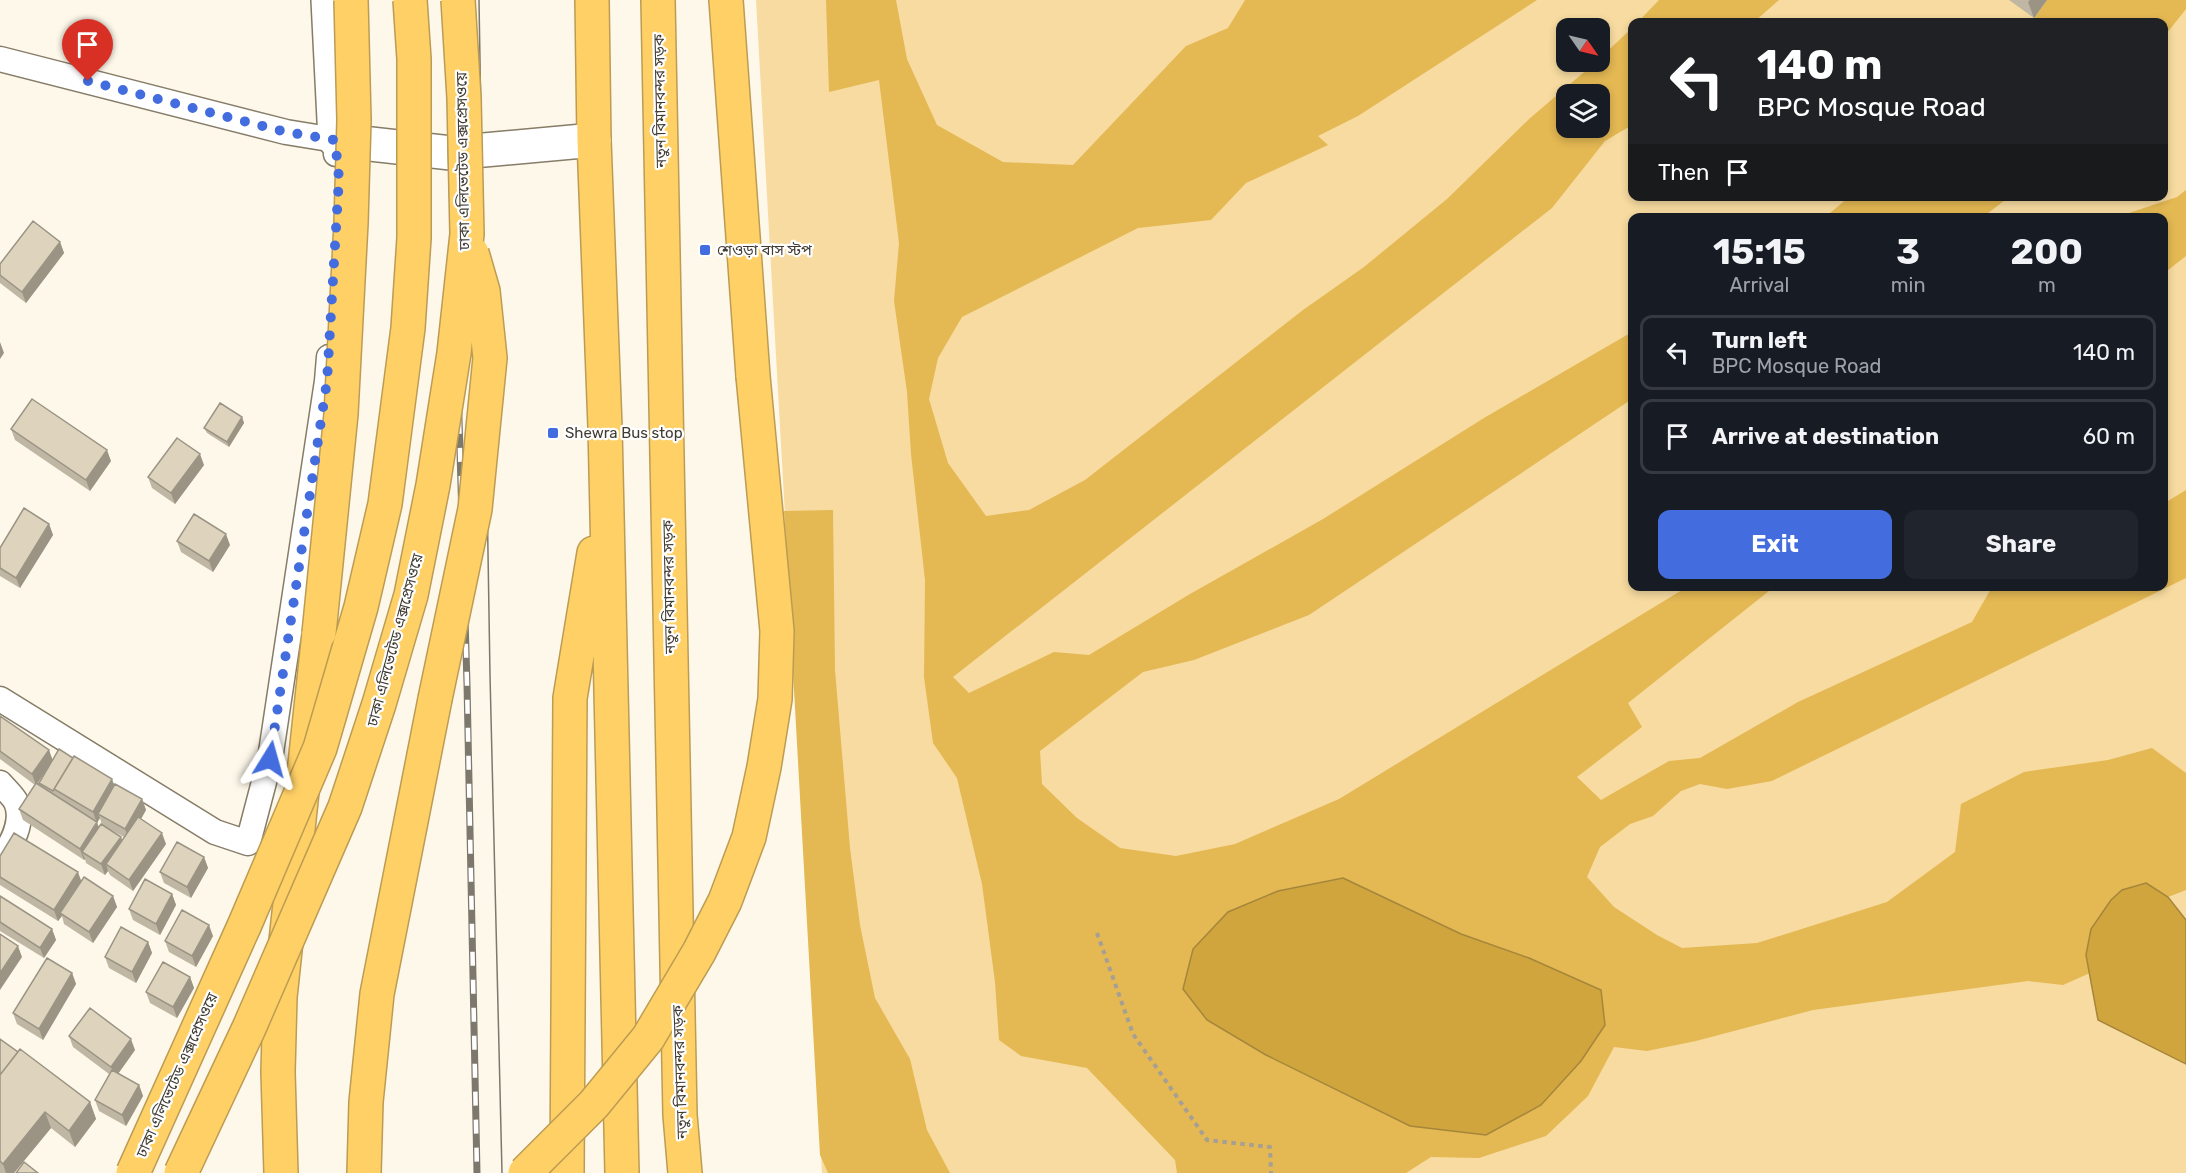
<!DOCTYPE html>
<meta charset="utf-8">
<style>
:root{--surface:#171b24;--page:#20242c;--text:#f1f3f6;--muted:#9ea1a6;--line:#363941;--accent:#436ddf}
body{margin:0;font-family:Rubik,"Noto Sans Bengali",sans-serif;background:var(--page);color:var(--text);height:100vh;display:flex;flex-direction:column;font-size:22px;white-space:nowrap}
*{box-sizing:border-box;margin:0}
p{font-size:20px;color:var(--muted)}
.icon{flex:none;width:33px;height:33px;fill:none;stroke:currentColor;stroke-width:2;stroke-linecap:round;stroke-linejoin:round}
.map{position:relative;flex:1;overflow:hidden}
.side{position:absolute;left:1628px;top:213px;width:540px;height:378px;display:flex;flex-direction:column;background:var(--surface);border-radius:12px;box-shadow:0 3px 9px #0003}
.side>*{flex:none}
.top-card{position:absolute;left:1628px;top:18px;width:540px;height:183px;border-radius:12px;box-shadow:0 3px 9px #0003;background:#202124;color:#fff;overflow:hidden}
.needle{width:39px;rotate:124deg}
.tools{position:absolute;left:1556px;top:18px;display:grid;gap:12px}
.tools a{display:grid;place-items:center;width:54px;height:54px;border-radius:12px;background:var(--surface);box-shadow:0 3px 9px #0003;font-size:30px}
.pin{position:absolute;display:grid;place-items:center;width:51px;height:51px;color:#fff;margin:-62px -26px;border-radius:50% 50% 50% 0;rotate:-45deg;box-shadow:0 0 6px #0007}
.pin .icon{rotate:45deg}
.me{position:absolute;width:66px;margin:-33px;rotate:8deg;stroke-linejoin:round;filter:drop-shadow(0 0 4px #0008)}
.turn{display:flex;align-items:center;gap:21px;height:126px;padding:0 30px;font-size:27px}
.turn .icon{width:78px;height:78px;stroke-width:2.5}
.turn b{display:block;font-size:42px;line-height:51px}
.then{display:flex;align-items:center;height:57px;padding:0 30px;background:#0003;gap:12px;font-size:22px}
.eta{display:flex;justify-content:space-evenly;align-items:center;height:102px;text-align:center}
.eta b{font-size:36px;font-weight:700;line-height:42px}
.primary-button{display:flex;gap:12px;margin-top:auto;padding:12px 30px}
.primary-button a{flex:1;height:69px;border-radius:12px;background:var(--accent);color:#fff;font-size:24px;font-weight:700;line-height:69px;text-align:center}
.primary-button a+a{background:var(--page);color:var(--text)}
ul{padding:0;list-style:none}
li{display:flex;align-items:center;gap:18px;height:75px;margin:0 12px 9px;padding:0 18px;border:3px solid var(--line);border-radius:12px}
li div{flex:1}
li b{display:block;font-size:22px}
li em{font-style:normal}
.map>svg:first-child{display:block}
.green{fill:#f7dba0;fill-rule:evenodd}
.forest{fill:#e4b853;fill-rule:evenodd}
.water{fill:#d0a53e;stroke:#a5863b;stroke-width:1.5}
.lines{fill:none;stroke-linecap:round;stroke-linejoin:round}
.street-casing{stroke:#867c67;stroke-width:27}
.secondary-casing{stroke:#867c67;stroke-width:36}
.highway-casing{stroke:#bc9c54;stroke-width:36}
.path{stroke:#a59f94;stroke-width:4;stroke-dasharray:4.5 4.5;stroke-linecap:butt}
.street{stroke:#fff;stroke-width:24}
.secondary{stroke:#fff;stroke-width:33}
.highway{stroke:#ffd065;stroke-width:33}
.tram{stroke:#7d786d;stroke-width:1.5}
.rail-casing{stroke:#7d786d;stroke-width:7}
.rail{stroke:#fff;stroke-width:4.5;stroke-dasharray:14;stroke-linecap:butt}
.highway-bridge-casing{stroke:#bc9c54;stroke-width:36;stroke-linecap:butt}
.highway-bridge{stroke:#ffd065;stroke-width:33}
.wall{fill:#bfb6a3;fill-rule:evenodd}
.shaded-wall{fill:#9b9484}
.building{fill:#ded4bd;stroke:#9b9484;stroke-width:1.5}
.route{stroke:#436ddf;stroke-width:10;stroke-dasharray:0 18}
.poi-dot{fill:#436ddf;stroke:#fff;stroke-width:2}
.labels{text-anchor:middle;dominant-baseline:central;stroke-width:4.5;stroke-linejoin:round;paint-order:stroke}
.street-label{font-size:15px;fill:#413c33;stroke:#fff}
.poi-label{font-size:15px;fill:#413c33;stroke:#fff;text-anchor:start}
</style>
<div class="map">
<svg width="2186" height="1173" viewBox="0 0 2186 1173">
<rect width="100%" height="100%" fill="#fef8ea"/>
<path class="green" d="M756,0H2186V1173H822ZM1632,22H2163V196H1632ZM1566,28H1599V62H1566ZM1566,94H1599V128H1566ZM1632,218H2163V586H1632Z"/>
<path class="forest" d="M826,0H896L907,59L937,125L1003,162L1073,165L1186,46L1228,28L1245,0H1537L1358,116L1318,136L1328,145L1246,183L1211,220L1138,228L962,317L938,358L929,399L948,463L986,516L1029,510L1085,480L1303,310L1364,267L1447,199L1529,119L1596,62H1599V59L1632,28V125L1605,141L1552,208L953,677L969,693L1054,652L1089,655L1190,594L1323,519L1484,418L1632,332V399L1309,615L1194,660L1143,672L1040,751L1042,784L1077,818L1120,848L1176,856L1235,844L1339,799L1687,587H1774L1628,703L1642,727L1577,777L1601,800L1669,761L1700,758L1798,702L1972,622L1992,587L2163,586V504L2186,490V578L1772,781L1727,789L1700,784L1681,791L1653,816L1630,824L1600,847L1587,877L1614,907L1657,935L1682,948L1757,943L1887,902L1955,852L1961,804L2024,772L2108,760L2152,748L2186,773V890L2168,897L2146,883L2086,955L2090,973L2063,985L2028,981L1813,1010L1696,1041L1647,1051L1614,1047L1588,1096L1546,1136L1479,1158L1431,1157L1406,1173H1177L1175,1160L1087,1068L1021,1056L999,1040L995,982L982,884L957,778L933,743L924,677L925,580L911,454L907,392L894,301L899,243L879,80L829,92ZM1566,94H1599V128H1566ZM1397,904L1461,934L1529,958L1410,1126L1266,1055Z
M1659,0H1779L1754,22H1638Z
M2047,0H2186V9L2163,38V22H2031Z
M2186,190V256L2163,274V218L2117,217L2177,197Z
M1920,196L2009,197L1983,217L1824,218L1849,197H1907L1913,201Z
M833,510L835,670L850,848L860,925L875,998L910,1059L927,1130L950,1173H828L820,1155L784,511Z"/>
<path class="water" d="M1343,878L1461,934L1529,958L1601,990L1605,1025L1581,1061L1541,1105L1486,1135L1410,1126L1266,1055L1207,1020L1183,989L1193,949L1228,912L1278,891Z
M2146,883L2168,897L2186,920V1064L2098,1020L2086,955L2091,929L2111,900L2122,890Z"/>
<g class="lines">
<defs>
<path id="street" d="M0,59L286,132L335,140L336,154
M0,699L215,832L248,843L270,759L327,381L329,357
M0,783C5,789 13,796 16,802C25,822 11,845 0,861"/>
<path id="secondary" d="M328,0L335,140L451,153L594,140"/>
<path id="highway" d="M592,0L594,140L605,427L622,1173
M658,0L680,1115L685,1173
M726,0L753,376
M281,1173L278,1072L280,997L319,633
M364,1173L366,1102L377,994L435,699
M567,1173L570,698L594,553"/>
</defs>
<use href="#street" class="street-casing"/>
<use href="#secondary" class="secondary-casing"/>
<use href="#highway" class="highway-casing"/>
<path class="path" d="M1097,933L1133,1034L1207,1140L1270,1147L1271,1173"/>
<use href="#street" class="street"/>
<use href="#secondary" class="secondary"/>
<use href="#highway" class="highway"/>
<path class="tram" d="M479,0L490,675L502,1173"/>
<defs>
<path id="rail" d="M450,0L451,153L467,684L477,1173"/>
</defs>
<use href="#rail" class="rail-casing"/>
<use href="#rail" class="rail"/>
<defs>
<path id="highway-bridge" d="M319,633L341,414L351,223L354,120L351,0
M435,699L475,509L490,358L483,291L472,253
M133,1173L245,924L320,748L361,607L385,504L408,328L414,238V59L410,0
M181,1173L249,1028L345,807L379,704L411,595L433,485L454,353L467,234L464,98L458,0
M525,1173L594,1104L648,1038L699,952L725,901L749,837L764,767L775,699L777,631L753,376"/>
</defs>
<use href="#highway-bridge" class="highway-bridge-casing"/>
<use href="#highway-bridge" class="highway-bridge"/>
</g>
<path class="wall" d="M2009,0H2047L2034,18Z
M60,242L64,253L26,303L0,283V264Z
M242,417L244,423L229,447L207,433L204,428Z
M11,429L111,461L90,491L15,440Z
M204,465L175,504L152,488L148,477Z
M49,524L53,535L20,588L0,576V548Z
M177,541L230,545L213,572L181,552Z
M0,716L49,750L52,761L114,785L142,799L146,810L141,819L166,844L133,891L110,875L108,871L105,875L86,863L85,859L84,860L23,820L19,809L35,785L0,759ZM47,769L39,783L40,786L37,784ZM100,818L102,825L124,837L122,841L121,837L99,827L97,822Z
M0,856L81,882L113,896L117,907L93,943L64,924L62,916L58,921L0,885Z
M204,857L208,868L191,898L164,883L160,872Z
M172,894L176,905L160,935L133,920L129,909Z
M0,896L52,929L56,940L44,958L0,931Z
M213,936L196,967L169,952L165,941Z
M148,942L152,953L136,983L109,968L105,957Z
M72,973L76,984L43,1040L17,1024L13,1013Z
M190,977L194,988L177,1018L150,1003L146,992Z
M69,1036L135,1050L118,1074L139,1085L143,1096L126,1126L99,1111L95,1100L109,1074L73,1047Z
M0,1039L90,1102L96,1119L75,1147L51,1128L14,1173H0Z"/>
<path class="shaded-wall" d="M2030,0H2047L2034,18L2028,2Z
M60,242L64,253L26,303L22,292Z
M0,342L4,353L0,359Z
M242,417L244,423L229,447L227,442Z
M107,450L111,461L90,491L86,480Z
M200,454L204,465L175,504L171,493Z
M49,524L53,535L20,588L16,578Z
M226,534L230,545L213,572L209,561Z
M49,750L53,761L36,785L32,774Z
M112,779L116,790L98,814L100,818L97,823L101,833L82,852L85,859L84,860L80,849L97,823L93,812Z
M142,799L146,810L129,840L125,829Z
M162,833L166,844L133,891L129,880Z
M121,837L125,848L106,864L108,871L105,875L101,864Z
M204,857L208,868L191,898L187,887Z
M78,872L82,883L60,913L62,916L58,921L54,910Z
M172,894L176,905L160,935L156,924Z
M113,896L117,907L93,943L89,932Z
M209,925L213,936L196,967L192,956Z
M52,929L56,940L44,958L40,948Z
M148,942L152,953L136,983L132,972Z
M18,946L22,957L0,990V973Z
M72,973L76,984L43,1040L39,1029Z
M190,977L194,988L177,1018L173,1007Z
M131,1039L135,1050L115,1078L111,1067Z
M139,1085L143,1096L126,1126L122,1115Z
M90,1102L96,1119L75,1147L69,1131Z
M45,1112L51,1128L14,1173H6L3,1164Z"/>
<path class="building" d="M33,221L60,242L22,292L0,275V264Z
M32,399L107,450L86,480L11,429Z
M220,403L242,417L227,442L204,428Z
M177,438L200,454L171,493L148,477Z
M24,508L49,524L16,578L0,568V548Z
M194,514L226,534L209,561L177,541Z
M0,716L49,750L32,774L0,751Z
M59,749L73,758L53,791L39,783Z
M74,756L112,779L93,812L54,789Z
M36,783L97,822L80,849L19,809Z
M115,784L142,799L125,829L98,814Z
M138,817L162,833L129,880L106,864Z
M101,824L121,837L101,864L82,852Z
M14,833L78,872L54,910L0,877V856Z
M177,842L204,857L187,887L160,872Z
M84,877L113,896L89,932L60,913Z
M145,879L172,894L156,924L129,909Z
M0,896L52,929L40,948L0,922Z
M182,910L209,925L192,956L165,941Z
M121,927L148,942L132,972L105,957Z
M0,934L18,946L0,973Z
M47,958L72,973L39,1029L13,1013Z
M163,962L190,977L173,1007L146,992Z
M90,1008L131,1039L111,1067L69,1036Z
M0,1039L18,1052L0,1075Z
M20,1049L90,1102L69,1131L45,1112L3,1164L0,1161V1075Z
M112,1070L139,1085L122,1115L95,1100Z
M24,1162L38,1173H16Z"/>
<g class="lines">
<path class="route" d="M88,81L286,132L335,140L339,178L327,381L270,759"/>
</g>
<g class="poi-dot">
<rect x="699" y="244" width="12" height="12" rx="3"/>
<rect x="547" y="427" width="12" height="12" rx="3"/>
</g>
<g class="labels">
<g class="street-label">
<text transform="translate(660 101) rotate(-91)">নতুন বিমানবন্দর সড়ক</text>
<text transform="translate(463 161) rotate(-91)">ঢাকা এলিভেটেড এক্সপ্রেসওয়ে</text>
<text transform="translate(669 587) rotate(-91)">নতুন বিমানবন্দর সড়ক</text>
<text transform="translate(395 640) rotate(-75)">ঢাকা এলিভেটেড এক্সপ্রেসওয়ে</text>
<text transform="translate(680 1072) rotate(-92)">নতুন বিমানবন্দর সড়ক</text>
<text transform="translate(177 1075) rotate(-66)">ঢাকা এলিভেটেড এক্সপ্রেসওয়ে</text>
</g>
<g class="poi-label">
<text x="717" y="250">শেওড়া বাস স্টপ</text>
<text x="565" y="433">Shewra Bus stop</text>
</g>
</g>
</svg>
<div class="tools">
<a><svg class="needle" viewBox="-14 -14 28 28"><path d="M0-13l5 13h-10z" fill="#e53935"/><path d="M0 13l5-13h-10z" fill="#9ea1a6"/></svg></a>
<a><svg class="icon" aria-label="layers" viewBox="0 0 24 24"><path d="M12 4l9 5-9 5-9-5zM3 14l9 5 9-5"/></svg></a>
</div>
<div class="pin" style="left:88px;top:81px;background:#d93025"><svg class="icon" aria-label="arrive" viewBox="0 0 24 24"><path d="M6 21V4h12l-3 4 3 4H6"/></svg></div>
<svg class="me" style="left:270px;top:759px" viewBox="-20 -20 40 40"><path d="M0-17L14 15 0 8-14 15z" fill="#436ddf" stroke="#fff" stroke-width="4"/></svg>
<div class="top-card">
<div class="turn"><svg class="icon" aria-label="left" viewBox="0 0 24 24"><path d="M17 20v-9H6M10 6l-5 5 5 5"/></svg><div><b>140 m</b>BPC Mosque Road</div></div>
<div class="then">Then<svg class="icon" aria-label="arrive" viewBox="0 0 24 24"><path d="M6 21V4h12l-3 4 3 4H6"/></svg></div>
</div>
<section class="side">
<div class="eta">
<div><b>15:15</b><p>Arrival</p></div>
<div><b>3</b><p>min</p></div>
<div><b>200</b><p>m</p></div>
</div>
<ul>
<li><svg class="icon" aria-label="left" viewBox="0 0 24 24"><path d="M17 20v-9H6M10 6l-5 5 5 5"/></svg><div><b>Turn left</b><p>BPC Mosque Road</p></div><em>140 m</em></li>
<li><svg class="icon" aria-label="arrive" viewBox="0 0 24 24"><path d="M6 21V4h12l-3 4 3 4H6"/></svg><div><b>Arrive at destination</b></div><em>60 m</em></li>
</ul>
<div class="primary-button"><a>Exit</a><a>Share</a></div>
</section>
</div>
